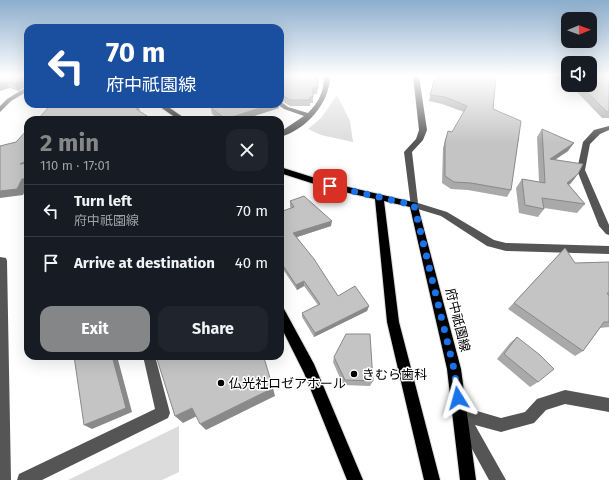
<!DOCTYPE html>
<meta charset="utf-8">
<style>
:root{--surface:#171b24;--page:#20242c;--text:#f1f3f6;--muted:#9ea1a6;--line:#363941;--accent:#858687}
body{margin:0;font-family:"Fira Sans","Noto Sans JP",sans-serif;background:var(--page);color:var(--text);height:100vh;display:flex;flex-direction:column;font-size:15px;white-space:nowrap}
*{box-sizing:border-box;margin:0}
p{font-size:13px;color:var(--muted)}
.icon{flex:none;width:22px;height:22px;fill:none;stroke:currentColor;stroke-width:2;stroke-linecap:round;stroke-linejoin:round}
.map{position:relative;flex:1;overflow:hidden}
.sheet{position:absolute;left:24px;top:116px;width:260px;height:244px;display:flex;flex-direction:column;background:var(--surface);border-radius:12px;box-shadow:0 4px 16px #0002}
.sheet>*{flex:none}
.banner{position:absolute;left:24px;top:24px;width:260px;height:84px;border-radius:12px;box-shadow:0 4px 16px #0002;background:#1a4fa0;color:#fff;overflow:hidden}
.needle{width:26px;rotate:89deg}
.fabs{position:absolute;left:561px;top:12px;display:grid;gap:8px}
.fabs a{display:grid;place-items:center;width:36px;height:36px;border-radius:8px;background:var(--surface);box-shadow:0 4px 16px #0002;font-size:20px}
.pin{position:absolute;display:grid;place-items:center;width:34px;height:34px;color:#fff;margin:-17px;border-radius:8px;box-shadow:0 2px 6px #0006}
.me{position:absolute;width:44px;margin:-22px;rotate:352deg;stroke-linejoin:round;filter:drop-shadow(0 0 3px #0008)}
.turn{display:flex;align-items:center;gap:14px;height:84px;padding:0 16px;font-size:18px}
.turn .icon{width:52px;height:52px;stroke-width:2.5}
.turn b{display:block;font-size:28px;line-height:34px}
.round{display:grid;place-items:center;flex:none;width:42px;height:42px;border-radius:12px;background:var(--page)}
.overview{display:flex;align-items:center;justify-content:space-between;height:68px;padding:0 16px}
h1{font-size:24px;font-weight:700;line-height:30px;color:var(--accent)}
.button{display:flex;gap:8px;margin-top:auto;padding:8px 16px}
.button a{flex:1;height:46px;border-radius:12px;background:var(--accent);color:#fff;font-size:16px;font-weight:700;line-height:46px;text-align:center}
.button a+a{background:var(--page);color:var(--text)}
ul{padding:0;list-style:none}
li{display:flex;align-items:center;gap:12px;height:52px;padding:0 16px;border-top:1px solid var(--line)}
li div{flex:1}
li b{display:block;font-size:15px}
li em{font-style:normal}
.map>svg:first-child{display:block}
.green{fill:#dcdcdc}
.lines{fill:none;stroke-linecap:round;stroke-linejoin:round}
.major-casing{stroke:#dbdbdb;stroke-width:2}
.minor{fill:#555;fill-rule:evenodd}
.major{fill:#000;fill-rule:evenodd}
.wall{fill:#a9a9a9}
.shaded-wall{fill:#898989}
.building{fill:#c4c4c4;stroke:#898989}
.route{stroke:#1a73e8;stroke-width:7;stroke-dasharray:0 12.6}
.poi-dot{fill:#000;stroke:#fff;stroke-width:1.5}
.labels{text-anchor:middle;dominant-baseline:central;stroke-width:3;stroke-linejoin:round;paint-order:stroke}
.near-street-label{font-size:13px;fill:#000;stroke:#fff}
.near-poi-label{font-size:13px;fill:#000;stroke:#fff;text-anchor:start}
</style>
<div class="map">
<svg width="609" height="480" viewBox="0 0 609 480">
<rect width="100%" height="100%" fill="#fff"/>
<path class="green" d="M337,95L350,121L353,142L321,135L308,129L321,118Z
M179,426V472L162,480H68Z"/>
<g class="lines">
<defs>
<path id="major" d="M156,104H164L187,120H179Z
M280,167L331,183L417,203L461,369L476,480H460L447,369L410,207L384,201L399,322L440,480H424L387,322L375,199L327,188L280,173Z
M280,308L284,309L314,364L363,480H347L304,373L280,325Z"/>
</defs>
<use href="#major" class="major-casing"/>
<path class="minor" d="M324,76H330C330,103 306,130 280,137V132L304,116L284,109L277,104H280V101L288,107L308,113C319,102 324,91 324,76Z
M413,76H419L427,130L423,140L412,152L418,203L447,212L494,240L506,243L609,246V254L506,251L487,246L441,216L411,207L404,152L416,139L419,130Z
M28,86V91L11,101L0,112V106L7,99Z
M609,126V130L600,134L590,144L585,170L609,225V235L606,234L599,226L577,170L583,142L594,130Z
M0,257L6,258L7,261L11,480H0Z
M143,356H155L170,413L168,418L42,480H17L19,474L155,409Z
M565,390L609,398V412L565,404L546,410L534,423L501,432L475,425L506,480H489L455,418L453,413L455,408L460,406L501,418L525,412L537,399Z"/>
<use href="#major" class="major"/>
</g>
<path class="wall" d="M0,76L28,89V94L27,93L23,87L18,91L10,88Z
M280,76L318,88L317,94H313V103H310V106H290L280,100Z
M437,76H496L493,109L511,190L507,197L468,190L451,189L442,183L443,148L446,138L448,131L452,132L464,112L442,104L429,101L434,81L437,78Z
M540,76H568V81Z
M590,76H609V118H602L577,92L581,86L590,85Z
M45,106L141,112L147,116L149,120H37L47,109Z
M211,108H279L242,120H220L212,114Z
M542,129L568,151L556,159L578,174L571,183L569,185L585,204L577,213L544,208V209L538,217L519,213L516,188L522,179L539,182L537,137Z
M290,201L331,226L297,237L338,296L369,306L367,311L314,337L302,317V313L318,305L304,286L297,290L280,265V212L291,208L290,207Z
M565,248L575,263L609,262V327L600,328L583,351L575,356L508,309Z
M517,337L538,382L530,387L497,359L510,343Z
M334,357L373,381L370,386L343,385L333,362Z"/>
<path class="shaded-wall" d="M24,78L28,85L18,91L14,84Z
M6,82L10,88L0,91V84Z
M272,104H279V108L242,120H226V119Z
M139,108L141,114L136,109Z
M147,116L149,120H139Z
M574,143L568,151L544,167L550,159Z
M28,160V169L20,164Z
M578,174L571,183L560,191L567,183Z
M28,178V185L23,195L0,198V191L22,179Z
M332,221L331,226L294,238L293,233Z
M304,281V286L297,290L296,285Z
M369,306L367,311L314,337L315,333Z
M112,356H117L132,412L92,429L84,425Z
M273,388L275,396L206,430L200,424Z
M192,408L199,415L183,423L175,416Z"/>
<path class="building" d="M0,76H28V89L23,87L26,85L24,78L14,84L6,82L0,84Z
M280,76H317L318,88H313V97H310V100H290L280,94Z
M440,76H496L493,109L521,121L511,190L471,183L454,182L445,176V142L448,131L452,132L467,106L445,97L430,95L434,81Z
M590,76H609V112H607L581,86L583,85H590V80L592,79H590Z
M47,104H133L139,108L136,109L147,116L139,120H122L118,118L114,120H37L49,107L45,106Z
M220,104H272L226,119L211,108Z
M28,129V160L20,164L28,163V178L22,179L17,189L0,191V146L16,142Z
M542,129L574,143L550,159L583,164L578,174L567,183L585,204L542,198L544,209L525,205L522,179L545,183Z
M304,196L332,221L293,233L314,259L338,296L355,286L369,306L315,333L302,313L320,304L304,281L296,285L280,261V212L294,207L290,201Z
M565,248L575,263L609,262V293H607L609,296V322H604L583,351L514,303Z
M28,295V305L25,296Z
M28,320V334H27Z
M346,334H370L373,381L345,380L334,357Z
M517,337L540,355L554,369L538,382L504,354Z
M74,356H112L126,408L84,425Z
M156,356H262L265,361L273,388L200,424L192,408L175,416Z"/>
<linearGradient id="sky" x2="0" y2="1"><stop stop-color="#8cadcc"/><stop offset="0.53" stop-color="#fff"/><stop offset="1" stop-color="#fff" stop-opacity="0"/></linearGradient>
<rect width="609" height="143" fill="url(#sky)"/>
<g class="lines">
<path class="route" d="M330,186L414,205L454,369L458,398"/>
</g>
<g class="poi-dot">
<circle cx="354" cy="374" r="4"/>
<circle cx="221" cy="383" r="4"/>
</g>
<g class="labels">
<g class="near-street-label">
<text transform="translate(458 320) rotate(76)">府中祇園線</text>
</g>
<g class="near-poi-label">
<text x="362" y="374">きむら歯科</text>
<text x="229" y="383">仏光社ロゼアホール</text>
</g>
</g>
</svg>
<div class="fabs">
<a><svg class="needle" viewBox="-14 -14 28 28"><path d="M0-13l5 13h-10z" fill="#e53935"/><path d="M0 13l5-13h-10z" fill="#9ea1a6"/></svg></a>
<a><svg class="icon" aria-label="sound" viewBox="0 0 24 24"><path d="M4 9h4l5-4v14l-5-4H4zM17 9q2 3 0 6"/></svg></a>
</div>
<div class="pin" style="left:330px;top:186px;background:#d93025"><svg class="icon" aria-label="arrive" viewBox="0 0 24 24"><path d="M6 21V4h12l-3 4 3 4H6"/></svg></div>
<svg class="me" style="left:458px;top:398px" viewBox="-20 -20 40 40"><path d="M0-17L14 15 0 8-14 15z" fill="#1a73e8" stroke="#fff" stroke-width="4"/></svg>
<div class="banner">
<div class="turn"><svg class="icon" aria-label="left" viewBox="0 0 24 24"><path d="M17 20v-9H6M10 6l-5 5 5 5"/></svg><div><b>70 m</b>府中祇園線</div></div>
</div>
<section class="sheet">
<div class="overview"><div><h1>2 min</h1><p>110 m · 17:01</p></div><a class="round"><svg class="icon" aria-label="close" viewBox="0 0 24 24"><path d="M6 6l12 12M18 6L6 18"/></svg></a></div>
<ul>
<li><svg class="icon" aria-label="left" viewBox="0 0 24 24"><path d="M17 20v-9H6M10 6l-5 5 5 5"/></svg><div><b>Turn left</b><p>府中祇園線</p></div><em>70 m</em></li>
<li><svg class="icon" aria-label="arrive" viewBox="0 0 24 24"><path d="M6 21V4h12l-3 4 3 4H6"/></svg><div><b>Arrive at destination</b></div><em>40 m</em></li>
</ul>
<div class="button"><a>Exit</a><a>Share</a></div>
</section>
</div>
